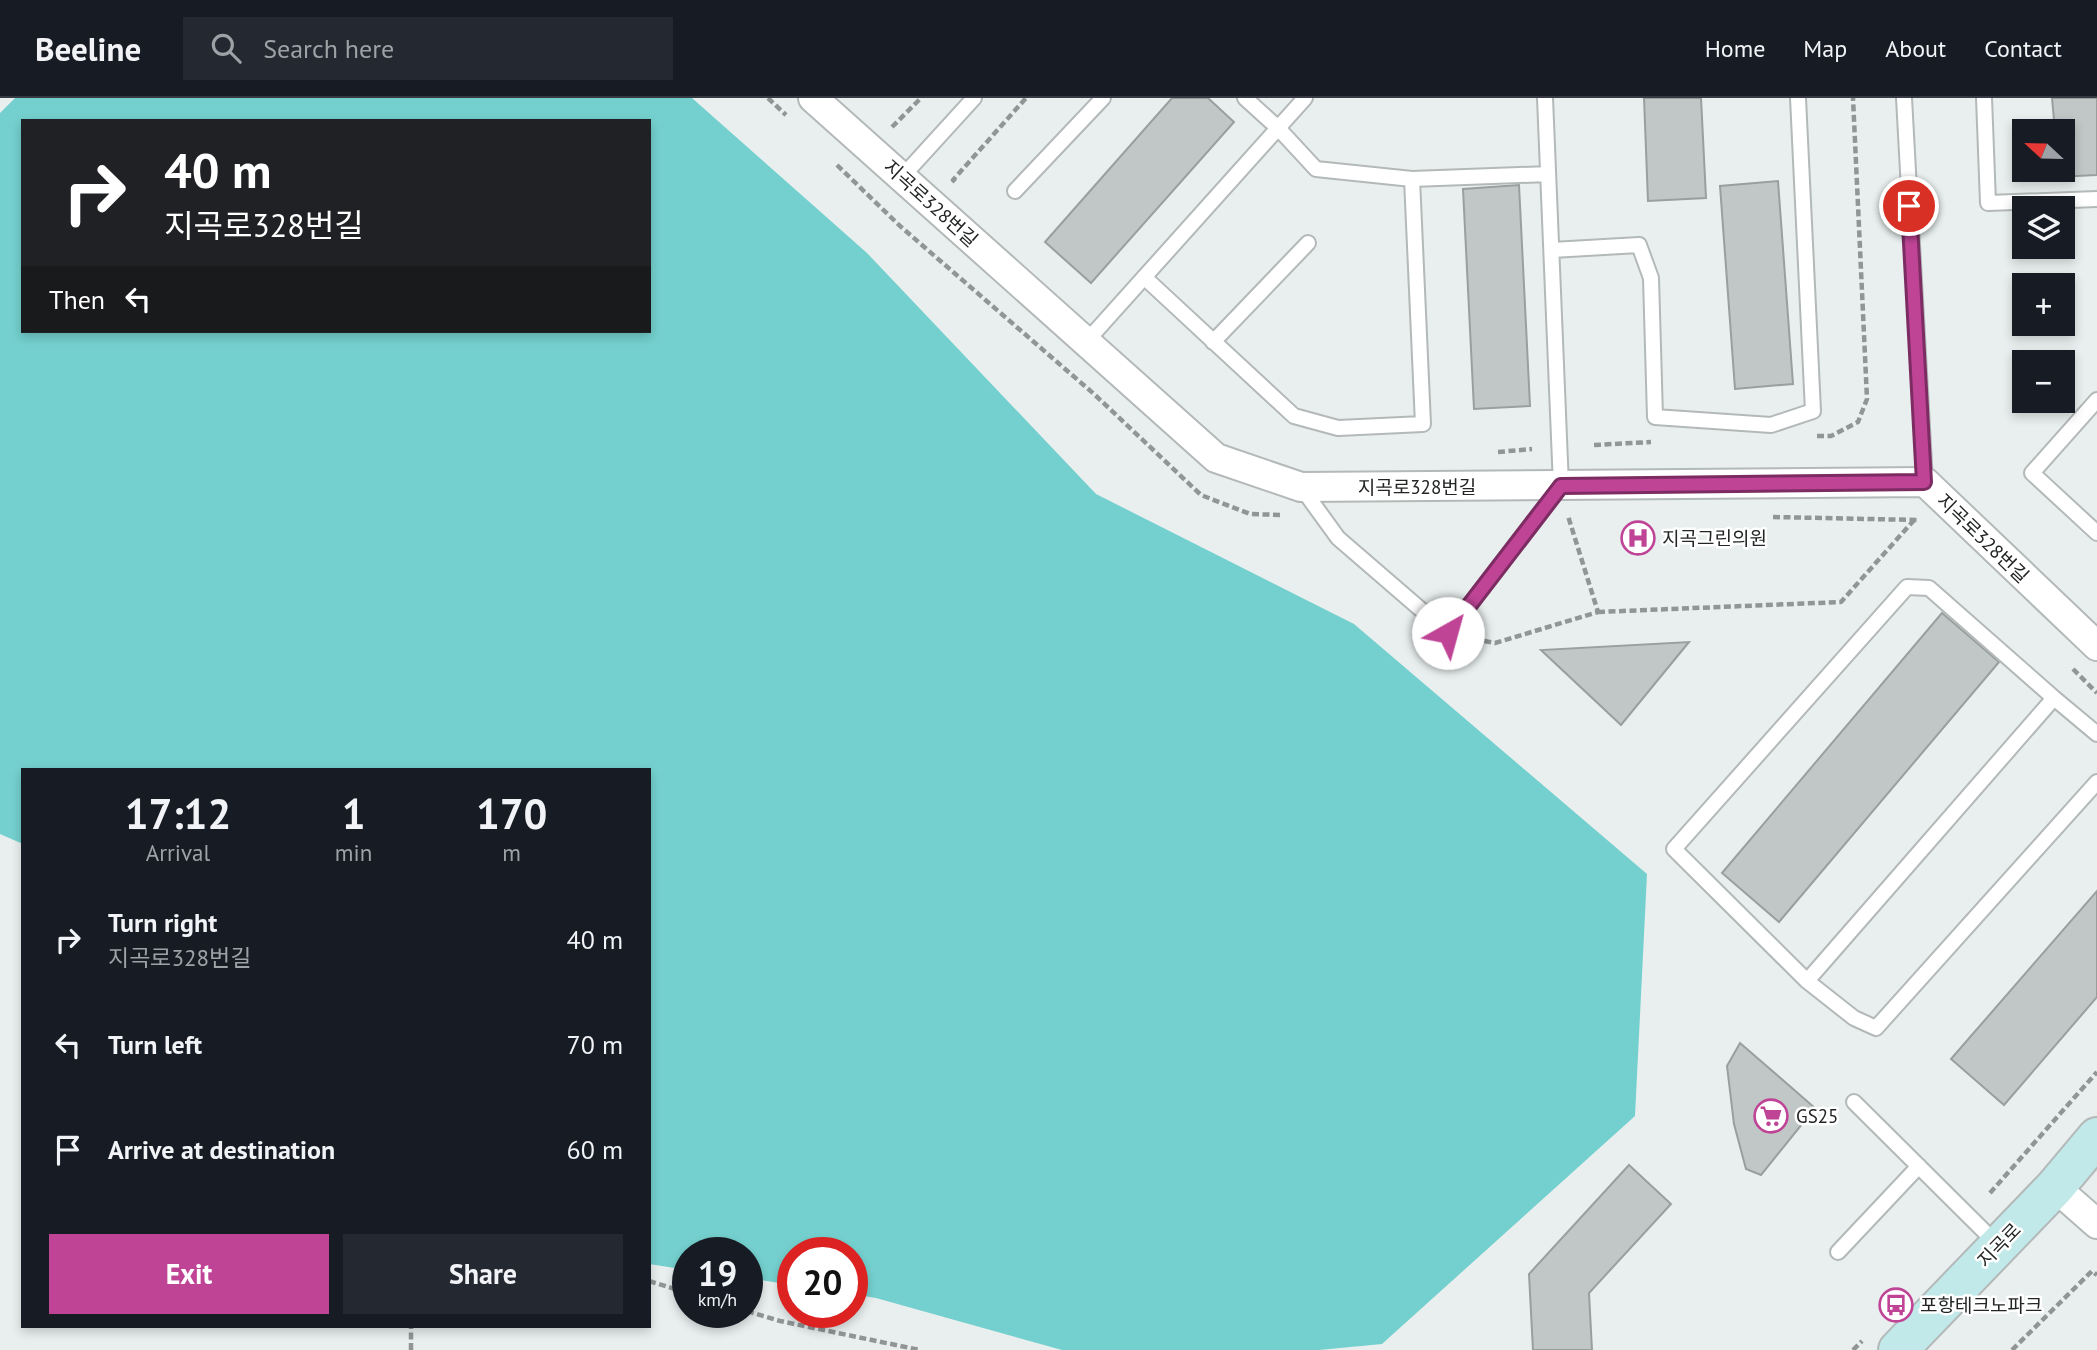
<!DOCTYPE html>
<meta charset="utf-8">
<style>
:root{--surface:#171b24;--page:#242831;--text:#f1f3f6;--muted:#9ea1a6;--line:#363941;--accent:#bf4496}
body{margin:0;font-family:"PT Sans","Noto Sans KR",sans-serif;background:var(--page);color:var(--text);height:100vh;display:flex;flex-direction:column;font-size:26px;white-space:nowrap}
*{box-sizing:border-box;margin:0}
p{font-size:23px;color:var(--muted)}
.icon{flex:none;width:38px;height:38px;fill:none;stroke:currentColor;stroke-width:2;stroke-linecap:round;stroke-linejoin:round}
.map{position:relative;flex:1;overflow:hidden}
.details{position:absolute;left:21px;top:670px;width:630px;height:560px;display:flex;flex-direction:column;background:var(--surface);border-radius:0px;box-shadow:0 4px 10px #0003}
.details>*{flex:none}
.top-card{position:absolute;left:21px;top:21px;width:630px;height:214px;border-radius:0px;box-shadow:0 4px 10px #0003;background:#202124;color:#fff;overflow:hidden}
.needle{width:46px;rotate:292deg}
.controls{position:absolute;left:2012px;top:21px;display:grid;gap:14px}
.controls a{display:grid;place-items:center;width:63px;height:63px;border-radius:0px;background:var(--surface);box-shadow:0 4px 10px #0003;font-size:35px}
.speed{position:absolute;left:672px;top:1139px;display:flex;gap:14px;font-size:35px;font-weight:700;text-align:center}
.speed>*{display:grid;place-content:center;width:91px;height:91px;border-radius:50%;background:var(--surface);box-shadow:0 4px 10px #0003;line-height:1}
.speed small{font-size:18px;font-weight:400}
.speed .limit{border:10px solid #d22;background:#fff;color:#111}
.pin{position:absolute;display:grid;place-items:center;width:60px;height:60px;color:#fff;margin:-30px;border:4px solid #fff;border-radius:50%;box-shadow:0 2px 7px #0007}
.me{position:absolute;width:77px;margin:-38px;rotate:38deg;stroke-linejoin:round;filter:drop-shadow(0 0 5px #0008)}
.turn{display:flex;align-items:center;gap:24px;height:147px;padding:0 28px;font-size:32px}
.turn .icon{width:91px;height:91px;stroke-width:2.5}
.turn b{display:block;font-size:49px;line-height:60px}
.then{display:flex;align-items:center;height:66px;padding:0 28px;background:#0003;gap:14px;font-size:26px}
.eta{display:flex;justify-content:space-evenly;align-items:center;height:119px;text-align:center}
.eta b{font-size:42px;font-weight:600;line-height:49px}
.primary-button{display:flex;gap:14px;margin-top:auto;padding:14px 28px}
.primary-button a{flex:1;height:80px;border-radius:0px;background:var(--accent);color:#fff;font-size:28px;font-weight:600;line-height:80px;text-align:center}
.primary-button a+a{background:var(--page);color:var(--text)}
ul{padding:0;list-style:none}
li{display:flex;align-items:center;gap:21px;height:105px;padding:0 28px}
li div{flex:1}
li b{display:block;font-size:26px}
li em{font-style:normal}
header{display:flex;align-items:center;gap:42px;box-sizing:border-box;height:98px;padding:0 35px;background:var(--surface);border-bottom:2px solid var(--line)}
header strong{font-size:33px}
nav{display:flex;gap:38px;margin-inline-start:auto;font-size:24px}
.search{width:490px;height:63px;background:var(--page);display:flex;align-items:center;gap:18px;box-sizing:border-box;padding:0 24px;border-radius:0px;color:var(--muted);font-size:26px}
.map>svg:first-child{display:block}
.forest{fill:#74d0ce;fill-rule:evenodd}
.building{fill:#c1c7c6;stroke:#999f9e;stroke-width:2}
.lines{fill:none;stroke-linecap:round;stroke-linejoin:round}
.service-casing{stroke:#b3b9b8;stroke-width:18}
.minor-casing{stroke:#b3b9b8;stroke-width:32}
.secondary-casing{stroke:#b3b9b8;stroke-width:42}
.path{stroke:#919595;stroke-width:4.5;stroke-dasharray:7 3.5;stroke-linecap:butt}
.service{stroke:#fff;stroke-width:14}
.minor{stroke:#fff;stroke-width:28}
.secondary{stroke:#c2e9e9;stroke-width:38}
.route-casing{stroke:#7c2c62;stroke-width:18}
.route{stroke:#bf4496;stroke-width:12}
.labels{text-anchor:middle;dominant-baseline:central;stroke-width:5;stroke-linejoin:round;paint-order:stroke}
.street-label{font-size:19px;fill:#232525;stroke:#fff}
.poi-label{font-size:19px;fill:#232525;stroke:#fff;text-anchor:start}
</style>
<header>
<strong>Beeline</strong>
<div class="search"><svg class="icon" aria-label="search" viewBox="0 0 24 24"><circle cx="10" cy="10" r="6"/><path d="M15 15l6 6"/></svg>Search here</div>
<nav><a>Home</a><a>Map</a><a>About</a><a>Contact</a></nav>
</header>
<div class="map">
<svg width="2097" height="1252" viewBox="0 0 2097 1252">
<rect width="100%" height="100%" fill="#e9efef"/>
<path class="forest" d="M15,0H692L867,155L1096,396L1354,526L1647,776L1635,1018L1382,1246L1319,1252H1062L876,1200L852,1196V1155H793V1187L747,1180V1155H688V1172L649,1166V672H23V746L0,736V15ZM23,23H649V233H23Z"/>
<path class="building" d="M1172,0H1208L1234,24L1091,185L1045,144Z
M1644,0H1701L1706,100L1648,103Z
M2052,0H2097V77L2057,79V72H2063V33H2055Z
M1778,83L1793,286L1735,291L1720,88Z
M1519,87L1530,308L1474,311L1463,91Z
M1942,515L1999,564L1779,824L1722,775Z
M1689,544L1621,627L1541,552Z
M2097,793V899L2004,1007L1951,961Z
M1740,945L1815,1010L1761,1077L1746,1071L1734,1026L1727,968Z
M1629,1067L1671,1106L1589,1195L1592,1252H1533L1529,1176Z"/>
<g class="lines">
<defs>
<path id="service" d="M1904,0L1925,384
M1984,0L1988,105L2097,101
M902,79L974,0
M1412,81L1548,76
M1015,93L1103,0
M1552,152L1639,147L1651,180L1655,319L1771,327L1813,313L1798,0
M1144,179L1294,318L1338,330L1423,326L1412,81L1316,71L1278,30L1245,0
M1086,244L1305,0
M1213,244L1308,145
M2097,302L2032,375L2097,435
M1301,389L1338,440L1448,535L1561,388L1545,0
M2097,636L2054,600L1807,883L1854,920L1876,930L2097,684
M1807,883L1674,751L1907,489L1929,490L2054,600
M1854,1004L1998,1147
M1838,1154L1919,1068"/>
<path id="minor" d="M813,0L1216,360L1301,389L1925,384L2097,548
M2055,1089L2097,1126"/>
<path id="secondary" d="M1898,1252L2055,1089L2097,1039"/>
</defs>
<use href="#service" class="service-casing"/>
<use href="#minor" class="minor-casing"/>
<use href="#secondary" class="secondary-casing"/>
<path class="path" d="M768,0L786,17
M892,29L921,0
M837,67L900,128L1094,296L1201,397L1250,416L1282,417
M955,84L953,82L1026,0
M1817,338H1831L1858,324L1867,301L1853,0
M1594,347L1651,344
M1498,354L1532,351
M1773,419L1918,422
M1598,514L1841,504L1915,421
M1474,541L1495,545L1598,514L1568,418
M2073,571L2097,595
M1990,1095L2097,974
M649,1183L688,1195
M747,1213L780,1223L920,1252
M411,1252V1228
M1853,1252L1862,1243
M2012,1252L2092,1173L2097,1177"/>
<use href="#service" class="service"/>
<use href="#minor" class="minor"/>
<use href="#secondary" class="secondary"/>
</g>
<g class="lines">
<defs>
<path id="route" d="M1448,535L1561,388L1924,384L1909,108"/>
</defs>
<use href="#route" class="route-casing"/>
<use href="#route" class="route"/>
</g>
<defs>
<symbol id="hospital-ring" viewBox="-11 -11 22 22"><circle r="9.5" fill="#fff" stroke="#bf4496" stroke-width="1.5"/><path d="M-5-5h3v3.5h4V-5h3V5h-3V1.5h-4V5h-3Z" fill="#bf4496"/></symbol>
<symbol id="supermarket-ring" viewBox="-11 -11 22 22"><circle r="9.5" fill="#fff" stroke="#bf4496" stroke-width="1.5"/><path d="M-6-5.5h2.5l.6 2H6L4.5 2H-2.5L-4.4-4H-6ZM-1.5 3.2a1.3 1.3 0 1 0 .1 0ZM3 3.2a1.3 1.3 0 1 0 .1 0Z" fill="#bf4496"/></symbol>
<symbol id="bus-ring" viewBox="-11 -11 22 22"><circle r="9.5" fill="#fff" stroke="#bf4496" stroke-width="1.5"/><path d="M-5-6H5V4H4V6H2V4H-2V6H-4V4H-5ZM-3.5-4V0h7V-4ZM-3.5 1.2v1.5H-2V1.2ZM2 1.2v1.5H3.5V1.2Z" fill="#bf4496"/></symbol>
</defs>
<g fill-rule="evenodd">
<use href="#hospital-ring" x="1619" y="421" width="38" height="38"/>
<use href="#supermarket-ring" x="1752" y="999" width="38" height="38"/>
<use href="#bus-ring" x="1877" y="1188" width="38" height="38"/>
</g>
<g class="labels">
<g class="street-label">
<text transform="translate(931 105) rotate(42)">지곡로328번길</text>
<text x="1417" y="389">지곡로328번길</text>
<text transform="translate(1983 440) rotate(44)">지곡로328번길</text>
<text transform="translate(1999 1147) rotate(-46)">지곡로</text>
</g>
<g class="poi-label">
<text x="1662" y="440">지곡그린의원</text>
<text x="1796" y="1018">GS25</text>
<text x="1920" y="1207">포항테크노파크</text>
</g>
</g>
</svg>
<div class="controls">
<a><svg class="needle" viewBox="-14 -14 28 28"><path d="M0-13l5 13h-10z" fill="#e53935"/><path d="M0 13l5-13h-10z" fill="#9ea1a6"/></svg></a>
<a><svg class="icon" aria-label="layers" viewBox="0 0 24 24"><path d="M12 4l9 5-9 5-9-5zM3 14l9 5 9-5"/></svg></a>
<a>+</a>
<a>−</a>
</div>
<div class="speed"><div>19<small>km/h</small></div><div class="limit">20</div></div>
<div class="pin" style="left:1909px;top:108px;background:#d93025"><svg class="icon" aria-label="arrive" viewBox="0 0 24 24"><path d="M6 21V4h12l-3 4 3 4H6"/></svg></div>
<svg class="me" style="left:1448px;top:535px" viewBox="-20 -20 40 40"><circle r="19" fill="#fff"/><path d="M0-13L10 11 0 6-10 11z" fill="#bf4496"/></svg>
<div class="top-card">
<div class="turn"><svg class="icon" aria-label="right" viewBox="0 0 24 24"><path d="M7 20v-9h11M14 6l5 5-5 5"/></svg><div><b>40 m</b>지곡로328번길</div></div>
<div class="then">Then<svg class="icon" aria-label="left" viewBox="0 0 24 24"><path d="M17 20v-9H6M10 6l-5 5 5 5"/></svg></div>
</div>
<section class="details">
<div class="eta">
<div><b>17:12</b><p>Arrival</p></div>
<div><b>1</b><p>min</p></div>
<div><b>170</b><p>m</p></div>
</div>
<ul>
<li><svg class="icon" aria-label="right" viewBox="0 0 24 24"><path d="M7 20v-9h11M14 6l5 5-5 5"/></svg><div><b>Turn right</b><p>지곡로328번길</p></div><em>40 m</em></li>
<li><svg class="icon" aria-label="left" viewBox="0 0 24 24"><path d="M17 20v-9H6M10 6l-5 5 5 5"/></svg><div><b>Turn left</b></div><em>70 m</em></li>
<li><svg class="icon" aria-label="arrive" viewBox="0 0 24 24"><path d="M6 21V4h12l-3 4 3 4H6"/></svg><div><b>Arrive at destination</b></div><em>60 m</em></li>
</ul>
<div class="primary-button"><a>Exit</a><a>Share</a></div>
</section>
</div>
